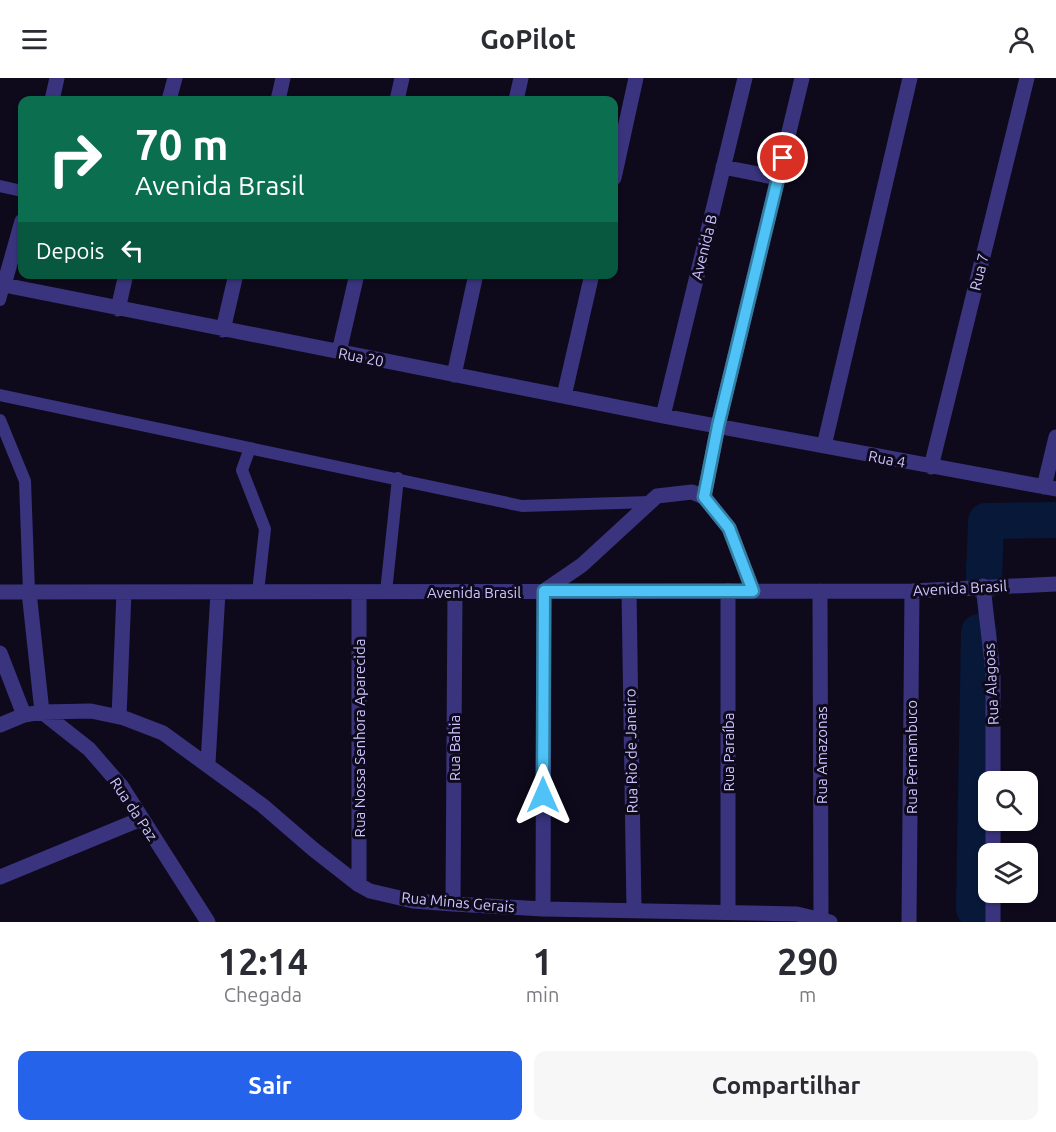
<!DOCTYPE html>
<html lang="pt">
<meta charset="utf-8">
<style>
:root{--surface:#fff;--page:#f7f7f7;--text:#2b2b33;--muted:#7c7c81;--accent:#2563eb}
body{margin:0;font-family:Ubuntu,sans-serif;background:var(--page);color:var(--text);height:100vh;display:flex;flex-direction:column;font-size:22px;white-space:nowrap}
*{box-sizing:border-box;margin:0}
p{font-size:20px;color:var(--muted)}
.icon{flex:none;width:33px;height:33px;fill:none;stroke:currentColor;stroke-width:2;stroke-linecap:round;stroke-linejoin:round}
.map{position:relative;height:844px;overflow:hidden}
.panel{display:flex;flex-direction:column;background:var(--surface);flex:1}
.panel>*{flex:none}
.banner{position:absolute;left:18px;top:18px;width:600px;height:183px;border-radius:12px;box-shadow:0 2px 4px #0004;background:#0b6e4f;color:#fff;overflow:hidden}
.fabs{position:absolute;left:978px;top:693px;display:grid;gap:12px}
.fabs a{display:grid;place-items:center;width:60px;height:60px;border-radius:12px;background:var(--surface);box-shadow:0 2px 4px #0004;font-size:30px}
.pin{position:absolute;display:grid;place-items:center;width:51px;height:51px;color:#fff;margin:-26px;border:3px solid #fff;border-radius:50%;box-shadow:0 2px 6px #0007}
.me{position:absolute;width:66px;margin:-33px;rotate:0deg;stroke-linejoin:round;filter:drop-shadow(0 0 4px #0008)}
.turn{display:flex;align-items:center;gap:21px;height:126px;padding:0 18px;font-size:27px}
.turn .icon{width:78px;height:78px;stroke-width:2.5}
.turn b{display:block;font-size:42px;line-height:51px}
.then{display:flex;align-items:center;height:57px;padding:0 18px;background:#0003;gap:12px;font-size:22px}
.eta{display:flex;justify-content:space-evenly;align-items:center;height:102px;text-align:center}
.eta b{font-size:36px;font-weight:700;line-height:42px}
.button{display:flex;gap:12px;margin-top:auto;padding:12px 18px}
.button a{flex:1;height:69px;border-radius:12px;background:var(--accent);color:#fff;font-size:24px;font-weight:700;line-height:69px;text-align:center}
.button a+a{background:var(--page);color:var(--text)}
header{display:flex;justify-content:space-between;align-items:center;height:78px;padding:0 18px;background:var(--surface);font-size:27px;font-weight:700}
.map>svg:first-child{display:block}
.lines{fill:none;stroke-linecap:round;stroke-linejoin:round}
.river{stroke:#071839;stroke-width:36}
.service{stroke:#39347d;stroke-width:12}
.minor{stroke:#39347d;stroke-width:15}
.route-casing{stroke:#337fa1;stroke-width:15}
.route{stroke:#4fc3f7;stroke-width:10}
.labels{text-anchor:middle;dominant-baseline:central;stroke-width:6;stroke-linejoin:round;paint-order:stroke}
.street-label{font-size:15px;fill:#cec5ff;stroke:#0e0a1c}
</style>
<header><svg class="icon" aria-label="menu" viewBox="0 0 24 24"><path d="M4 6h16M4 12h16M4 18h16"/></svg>GoPilot<svg class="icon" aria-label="person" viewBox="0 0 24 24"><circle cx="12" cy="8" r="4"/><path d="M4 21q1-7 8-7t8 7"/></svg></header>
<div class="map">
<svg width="1056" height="844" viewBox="0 0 1056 844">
<rect width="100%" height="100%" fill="#0e0a1c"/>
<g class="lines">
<path class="river" d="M984,486V504L986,443L1056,442
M974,831L979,554"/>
<path class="service" d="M0,108L22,113
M0,222L4,207
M0,317L522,428L650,424
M0,342L25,403L29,514
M250,370L242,392L265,451L258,514
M386,514L398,400"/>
<path class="minor" d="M52,22L57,0
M169,22L175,0
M278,22L283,0
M397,22L402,0
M516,22L521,0
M723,89L778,100
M614,100L636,0
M22,143L4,207L663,338L1056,411
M118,231L126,196
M223,252L236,196
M339,274L357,196
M454,297L476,196
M564,318L592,196
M663,338L745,0
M824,368L910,0
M931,389L1027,0
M1044,409L1056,359
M704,419L718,348L802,0
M983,508L993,595V704
M820,513L821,841
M0,514L912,513L1056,506
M29,514L42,634L89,671L122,709L208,844
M629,514L634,833
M0,575L24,637
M119,639L124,514
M0,647L24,637L42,634L91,633L124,640L163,655L262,727L313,771L359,807L370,813L413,823L453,826L543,831L797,836L830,844
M208,685L218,514
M993,742V776
M0,799L141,741
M359,807V514
M993,814V844
M453,826L455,514
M543,831L544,513L582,487L657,418L692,414L704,419L729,450L753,513
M728,834V513
M909,844L912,513"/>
</g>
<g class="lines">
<defs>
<path id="route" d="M543,717L544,513H753L729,450L704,419L718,348L783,80"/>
</defs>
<use href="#route" class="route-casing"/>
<use href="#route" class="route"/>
</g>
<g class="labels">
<g class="street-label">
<text transform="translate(704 169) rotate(-76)">Avenida B</text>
<text transform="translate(979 194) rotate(-76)">Rua 7</text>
<text transform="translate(361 279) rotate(11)">Rua 20</text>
<text transform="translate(887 381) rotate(11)">Rua 4</text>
<text transform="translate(960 510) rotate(-3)">Avenida Brasil</text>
<text x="474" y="514">Avenida Brasil</text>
<text transform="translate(991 606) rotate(-93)">Rua Alagoas</text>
<text transform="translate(359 660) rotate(-90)">Rua Nossa Senhora Aparecida</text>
<text transform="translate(454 670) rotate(-90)">Rua Bahia</text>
<text transform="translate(631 673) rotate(-91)">Rua Rio de Janeiro</text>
<text transform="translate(728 674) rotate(-90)">Rua Paraíba</text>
<text transform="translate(821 677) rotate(-90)">Rua Amazonas</text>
<text transform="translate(911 679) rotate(-90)">Rua Pernambuco</text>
<text transform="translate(134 731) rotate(56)">Rua da Paz</text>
<text transform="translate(458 824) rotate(5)">Rua Minas Gerais</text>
</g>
</g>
</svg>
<div class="fabs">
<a><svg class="icon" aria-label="search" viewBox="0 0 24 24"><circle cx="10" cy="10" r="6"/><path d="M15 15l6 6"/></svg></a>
<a><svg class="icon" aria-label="layers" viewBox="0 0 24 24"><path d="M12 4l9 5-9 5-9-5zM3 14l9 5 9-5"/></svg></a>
</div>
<div class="pin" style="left:783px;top:80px;background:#d93025"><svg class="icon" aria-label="arrive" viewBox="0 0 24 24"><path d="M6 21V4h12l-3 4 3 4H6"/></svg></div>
<svg class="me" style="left:543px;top:717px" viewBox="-20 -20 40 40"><path d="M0-17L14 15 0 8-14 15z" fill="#4fc3f7" stroke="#fff" stroke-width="4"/></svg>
<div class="banner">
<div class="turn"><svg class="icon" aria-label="right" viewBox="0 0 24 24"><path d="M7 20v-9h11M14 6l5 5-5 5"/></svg><div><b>70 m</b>Avenida Brasil</div></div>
<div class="then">Depois<svg class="icon" aria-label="left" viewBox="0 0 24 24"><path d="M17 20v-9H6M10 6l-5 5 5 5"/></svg></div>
</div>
</div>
<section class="panel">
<div class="eta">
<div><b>12:14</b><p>Chegada</p></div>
<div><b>1</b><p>min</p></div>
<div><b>290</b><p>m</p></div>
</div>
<div class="button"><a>Sair</a><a>Compartilhar</a></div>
</section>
